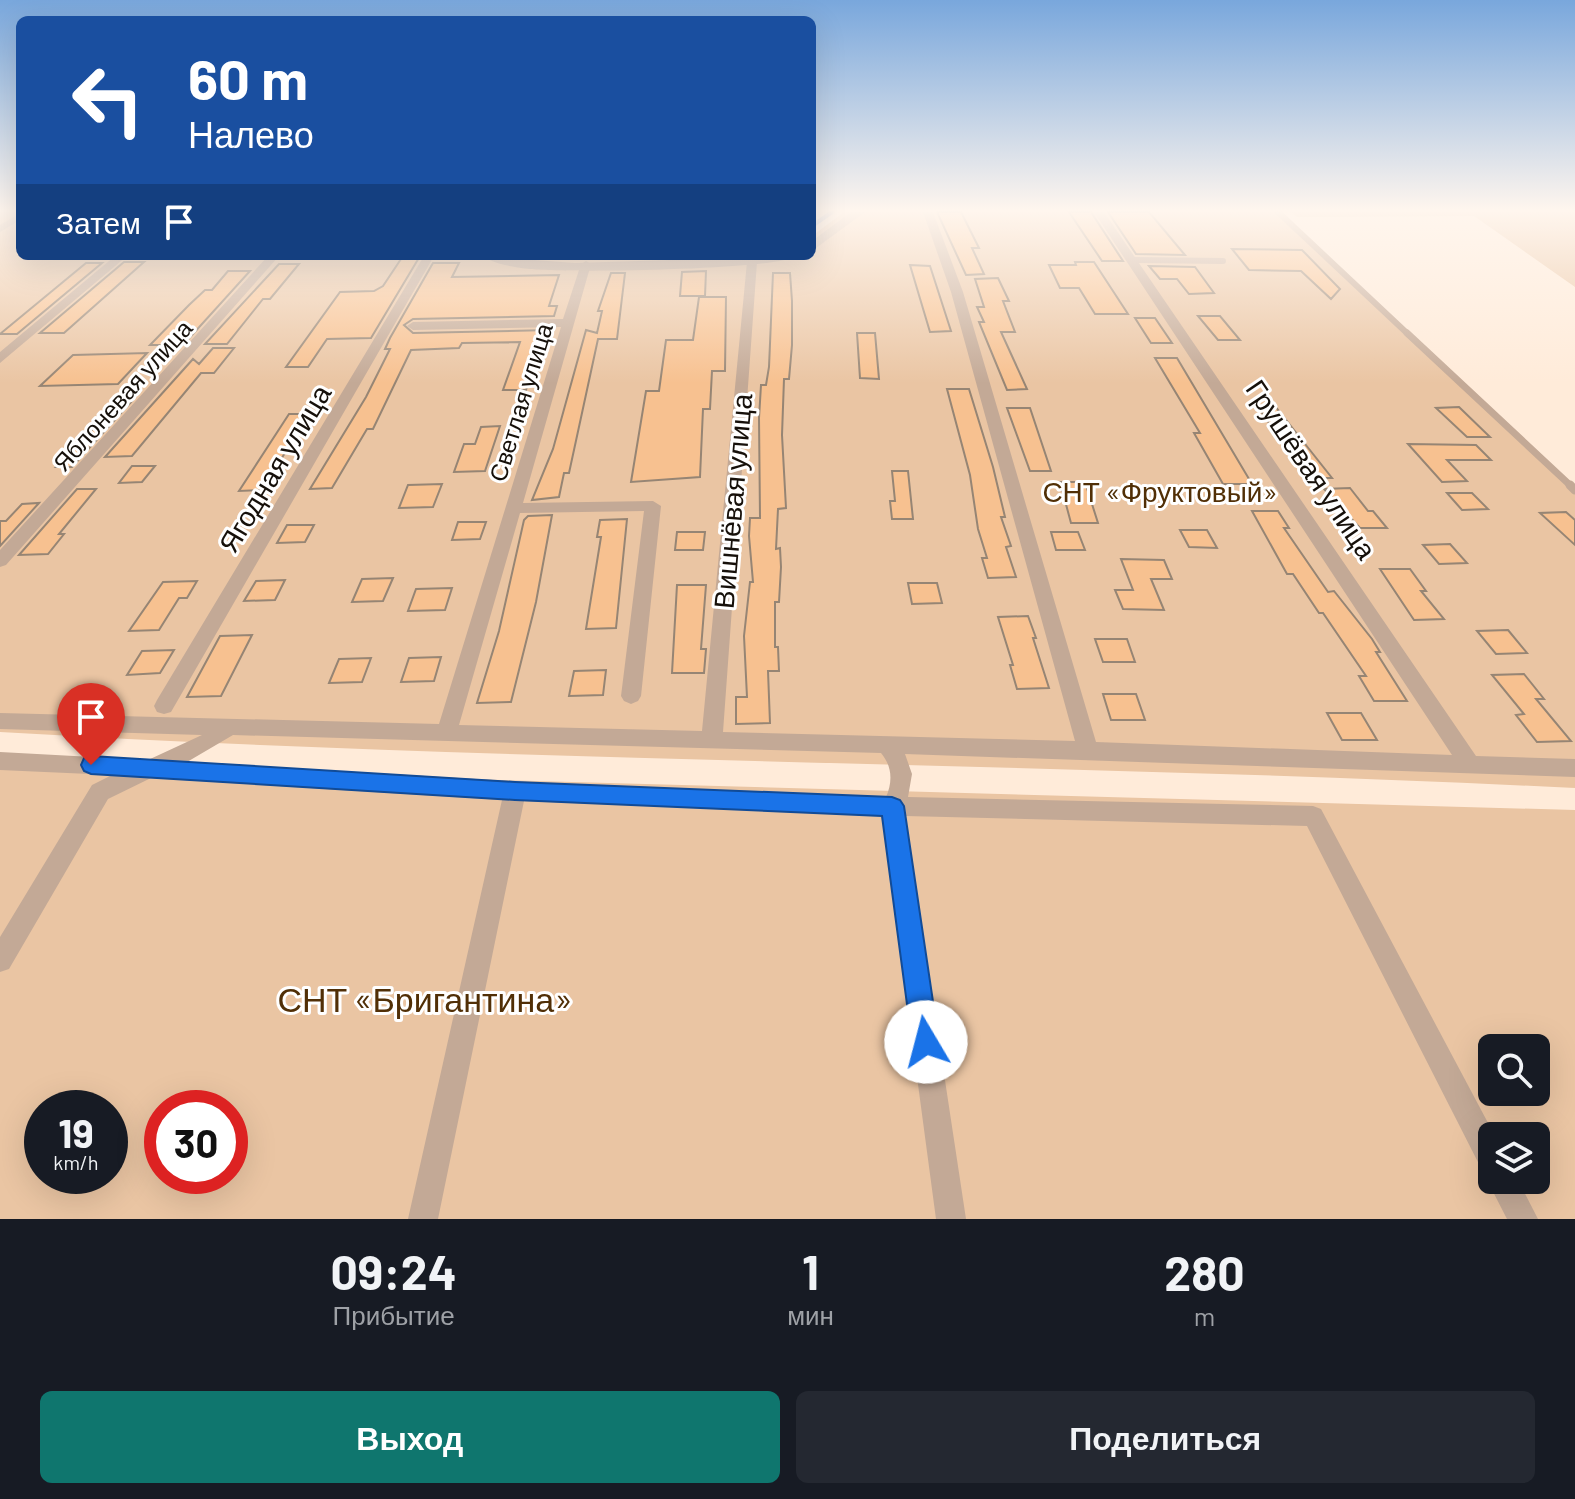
<!DOCTYPE html>
<html lang="ru">
<meta charset="utf-8">
<style>
:root{--surface:#171b24;--page:#242831;--text:#f1f3f6;--muted:#9ea1a6;--accent:#0f766e}
body{margin:0;font-family:Barlow,sans-serif;background:var(--page);color:var(--text);height:100vh;display:flex;flex-direction:column;font-size:30px;white-space:nowrap}
*{box-sizing:border-box;margin:0}
p{font-size:26px;color:var(--muted)}
.icon{flex:none;width:44px;height:44px;fill:none;stroke:currentColor;stroke-width:2;stroke-linecap:round;stroke-linejoin:round}
.map{position:relative;height:1219px;overflow:hidden}
.sheet{display:flex;flex-direction:column;background:var(--surface);flex:1}
.sheet>*{flex:none}
.banner{position:absolute;left:16px;top:16px;width:800px;height:244px;border-radius:12px;box-shadow:0 8px 32px #0002;background:#1a4fa0;color:#fff;overflow:hidden}
.tools{position:absolute;left:1478px;top:1034px;display:grid;gap:16px}
.tools a{display:grid;place-items:center;width:72px;height:72px;border-radius:12px;background:var(--surface);box-shadow:0 8px 32px #0002;font-size:40px}
.speed{position:absolute;left:24px;top:1090px;display:flex;gap:16px;font-size:40px;font-weight:700;text-align:center}
.speed>*{display:grid;place-content:center;width:104px;height:104px;border-radius:50%;background:var(--surface);box-shadow:0 8px 32px #0002;line-height:1}
.speed small{font-size:20px;font-weight:400}
.speed .limit{border:12px solid #d22;background:#fff;color:#111}
.pin{position:absolute;display:grid;place-items:center;width:68px;height:68px;color:#fff;margin:-82px -34px;border-radius:50% 50% 50% 0;rotate:-45deg;box-shadow:0 0 8px #0007}
.pin .icon{rotate:45deg}
.me{position:absolute;width:88px;margin:-44px;rotate:352deg;stroke-linejoin:round;filter:drop-shadow(0 0 6px #0008)}
.turn{display:flex;align-items:center;gap:28px;height:168px;padding:0 40px;font-size:36px}
.turn .icon{width:104px;height:104px;stroke-width:2.5}
.turn b{display:block;font-size:56px;line-height:68px}
.then{display:flex;align-items:center;height:76px;padding:0 40px;background:#0003;gap:16px;font-size:30px}
.eta{display:flex;justify-content:space-evenly;align-items:center;height:136px;text-align:center}
.eta b{font-size:48px;font-weight:700;line-height:56px}
.button{display:flex;gap:16px;margin-top:auto;padding:16px 40px}
.button a{flex:1;height:92px;border-radius:12px;background:var(--accent);color:#fff;font-size:32px;font-weight:700;line-height:92px;text-align:center}
.button a+a{background:var(--page);color:var(--text)}
.map>svg:first-child{display:block}
.green{fill:#eac5a3;fill-rule:evenodd}
.lines{fill:none;stroke-linecap:round;stroke-linejoin:round}
.stream{stroke:#7294ca;stroke-width:4}
.building{fill:#f7c190;stroke:#968574;stroke-width:2}
.service-far2{stroke:#c3a996;stroke-width:6}
.service-far1{stroke:#c3a996;stroke-width:7}
.service{stroke:#c3a996;stroke-width:9}
.minor{fill:#c3a996;fill-rule:evenodd}
.tertiary{fill:#c3a996;fill-rule:evenodd}
.route{fill:#1a73e8;stroke:#114b97;stroke-width:2}
.labels{text-anchor:middle;dominant-baseline:central;stroke-width:6;stroke-linejoin:round;paint-order:stroke}
.far-street-label{font-size:24px;fill:#16100a;stroke:#fff}
.street-label{font-size:28px;fill:#16100a;stroke:#fff}
.park-label{font-size:28px;fill:#512f06;stroke:#fff}
.near-park-label{font-size:34px;fill:#512f06;stroke:#fff}
</style>
<div class="map">
<svg width="1575" height="1219" viewBox="0 0 1575 1219">
<rect width="100%" height="100%" fill="#ffebd9"/>
<path class="green" d="M0,212H20V256H519L579,259L812,256V236L844,212H1280L1575,486V788C1050,762 525,763 0,732Z
M1291,212H1575V287L1474,216L1297,217Z
M0,766L1575,810V1219H0ZM1492,1048H1536V1092H1492ZM42,1108H110V1176H42ZM162,1108H230V1176H162ZM1492,1136H1536V1180H1492Z"/>
<g class="lines">
<path class="stream" d="M812,226L832,212"/>
</g>
<path class="building" d="M937,212H961L979,248H972L984,274L966,275Z
M1069,212H1091L1123,261H1102Z
M1108,212H1149L1185,255L1136,254Z
M1232,249L1302,250L1340,289L1331,299L1301,271L1249,270Z
M403,256H420L371,338L327,339L308,367H286L340,292L374,291L383,286Z
M124,262H144L64,333H40Z
M1075,262H1094L1128,314H1095L1079,288H1060L1049,265H1076Z
M86,263H102L17,334H0Z
M433,263H459L452,277L559,275L549,306H557L554,316L413,319L404,325L413,333L550,330L546,343H540L526,390H503L520,342L462,343L459,348L411,350L373,429H367L332,488L310,489L366,397L390,349H385L390,338Z
M279,264H299L270,299H263L227,344H205Z
M910,265L930,266L951,331L930,332Z
M1149,266L1195,267L1214,293L1189,294L1177,279H1160Z
M228,271H250L183,345H150L189,305L205,290H212Z
M706,271L705,296H680L682,272Z
M611,273H625L617,339H598L569,473H564L559,497L532,500L553,449L586,330L597,333L602,311H598Z
M773,273H790L792,301V345L789,379H784L782,435L786,508L778,509L776,549L780,548L781,567L779,602H775V647H778L779,671H768L770,723L736,724V697H747L744,636L750,582H753L749,536L750,518H760L759,418L761,385H766L769,367Z
M998,278L1009,301H1003L1015,332H1001L1027,389L1007,390L979,322H984L977,307H984L975,279Z
M699,297H726L725,371H712L710,409H703L700,477L631,482L646,391H659L666,340H693Z
M1198,316H1220L1240,340H1218Z
M1135,318H1155L1172,343H1151Z
M857,333H875L879,379L860,378Z
M213,348H234L214,373H201L132,456L105,457L193,359L199,364Z
M147,353L118,384L40,386L73,355Z
M1155,358H1177L1252,484H1223L1194,433H1200Z
M947,389H969L993,467L1005,517H1001L1011,546L1006,547L1016,577L988,578L982,558H987L978,529L970,475Z
M120,401H132L72,467H56Z
M1271,401L1332,478H1307L1260,410Z
M1459,407L1490,437H1467L1436,408Z
M1007,408H1030L1051,471H1030Z
M289,414H309L262,490L239,491Z
M500,426L485,471L454,472L464,444H475L481,427Z
M1408,444L1476,445L1491,460H1447L1467,481L1442,482Z
M132,466H155L142,482L119,483Z
M892,471H908L913,519H892L890,501H895Z
M1060,482H1085L1098,523H1071Z
M442,484L433,507L399,508L408,485Z
M1350,488L1368,511H1373L1387,528H1360L1324,489Z
M77,489H96L59,534H64L48,554L19,555Z
M1447,493H1472L1488,509L1462,510Z
M39,503L0,546V521H6L22,504Z
M1252,511H1278L1289,528H1284L1328,592L1334,591L1372,639L1380,652H1376L1407,701H1374L1359,676H1366L1323,613H1319L1293,574H1287Z
M1566,512L1575,520V545L1540,513Z
M552,515L536,602L511,702L477,703L499,631L524,520L528,516Z
M627,519L616,628L586,629L601,537H597L600,520Z
M458,522H486L480,539L452,540Z
M287,525H314L305,542L277,543Z
M1180,530H1207L1217,548L1189,547Z
M677,532H705L703,550H675Z
M1051,532H1078L1085,550H1056Z
M1450,544L1467,563L1439,564L1423,545Z
M1121,559L1164,560L1172,579H1151L1164,610L1123,609L1115,590H1133Z
M1380,569H1410L1426,591H1421L1444,619L1414,620Z
M393,578L383,601L352,602L362,579Z
M285,580L275,600L244,601L256,581Z
M197,581L187,598H179L159,630L129,631L163,582Z
M908,583H937L942,603L912,604Z
M677,585H706L701,649H706L704,673H672Z
M452,588L445,610L408,611L416,589Z
M1028,616L1036,638H1033L1049,688L1017,689L1010,665H1013L998,617Z
M1508,630L1527,653L1496,654L1477,631Z
M252,635L221,696L187,697L220,636Z
M1095,639H1127L1135,662H1103Z
M174,650L160,673L127,675L142,651Z
M441,657L434,681L401,682L409,658Z
M371,658L362,682L329,683L339,659Z
M606,670L603,695L569,696L574,671Z
M1524,674L1544,699H1536L1571,741L1537,742L1516,715L1524,714L1492,675Z
M1103,694H1136L1145,720H1111Z
M1327,713H1361L1377,740H1342Z"/>
<g class="lines">
<path class="service-far2" d="M1278,212L1409,335
M1134,260L1223,261"/>
<path class="service-far1" d="M1407,333L1572,487"/>
<path class="service" d="M1570,485L1575,490"/>
<path class="minor" d="M923,212H933L963,292L1096,742L1452,755L1094,212H1104L1476,756L1575,759V777L905,754L912,774L908,797L1313,806L1321,809L1495,1136H1492V1180H1518L1538,1219H1507L1487,1180L1490,1174L1482,1170L1307,826L905,816L966,1219H936L882,815L524,801L438,1219H408L502,800L151,778L108,799L9,969L0,972V937L92,785L112,775L0,770V752L148,760L202,735L0,729V713L439,724L561,327L413,330L407,326L413,322L563,319L581,264L586,261L591,264L523,503L653,501L661,506L641,696L638,701L631,704L624,701L621,696L644,511L520,513L459,725L702,731L747,262L752,259L757,262L723,732L1075,741L951,292ZM233,735L881,753C892,766 893,781 886,797L614,787L187,762Z
M20,213V220L0,232V225Z
M115,256H127L0,363V352Z
M268,256H279L6,565L0,567V550Z
M424,256H434L171,712L164,714L157,712L154,706L157,700Z"/>
<path class="tertiary" d="M851,212H865L812,251V241Z
M483,256L575,263L797,256C778,270 563,273 530,269C515,267 495,265 483,256Z"/>
</g>
<linearGradient id="sky" x2="0" y2="1"><stop stop-color="#79a7dc"/><stop offset="0.55" stop-color="#fff6ee"/><stop offset="1" stop-color="#fff6ee" stop-opacity="0"/></linearGradient>
<rect width="1575" height="383" fill="url(#sky)"/>
<path class="route" d="M91,756L515,782L892,797L900,800L904,806L939,1042L935,1052L926,1056L916,1052L912,1042L882,816L515,800L91,774L84,771L81,765L84,758Z"/>
<g class="labels">
<g class="far-street-label">
<text transform="translate(122 395) rotate(-48)">Яблоневая улица</text>
<text transform="translate(520 402) rotate(-73)">Светлая улица</text>
</g>
<g class="street-label">
<text transform="translate(274 468) rotate(-59)">Ягодная улица</text>
<text transform="translate(1312 469) rotate(56)">Грушёвая улица</text>
<text transform="translate(732 501) rotate(-85)">Вишнёвая улица</text>
</g>
<g class="park-label">
<text x="1160" y="491">СНТ «Фруктовый»</text>
</g>
<g class="near-park-label">
<text x="425" y="998">СНТ «Бригантина»</text>
</g>
</g>
</svg>
<div class="tools">
<a><svg class="icon" aria-label="search" viewBox="0 0 24 24"><circle cx="10" cy="10" r="6"/><path d="M15 15l6 6"/></svg></a>
<a><svg class="icon" aria-label="layers" viewBox="0 0 24 24"><path d="M12 4l9 5-9 5-9-5zM3 14l9 5 9-5"/></svg></a>
</div>
<div class="speed"><div>19<small>km/h</small></div><div class="limit">30</div></div>
<div class="pin" style="left:91px;top:765px;background:#d93025"><svg class="icon" aria-label="arrive" viewBox="0 0 24 24"><path d="M6 21V4h12l-3 4 3 4H6"/></svg></div>
<svg class="me" style="left:926px;top:1042px" viewBox="-20 -20 40 40"><circle r="19" fill="#fff"/><path d="M0-13L10 11 0 6-10 11z" fill="#1a73e8"/></svg>
<div class="banner">
<div class="turn"><svg class="icon" aria-label="left" viewBox="0 0 24 24"><path d="M17 20v-9H6M10 6l-5 5 5 5"/></svg><div><b>60 m</b>Налево</div></div>
<div class="then">Затем<svg class="icon" aria-label="arrive" viewBox="0 0 24 24"><path d="M6 21V4h12l-3 4 3 4H6"/></svg></div>
</div>
</div>
<section class="sheet">
<div class="eta">
<div><b>09:24</b><p>Прибытие</p></div>
<div><b>1</b><p>мин</p></div>
<div><b>280</b><p>m</p></div>
</div>
<div class="button"><a>Выход</a><a>Поделиться</a></div>
</section>
